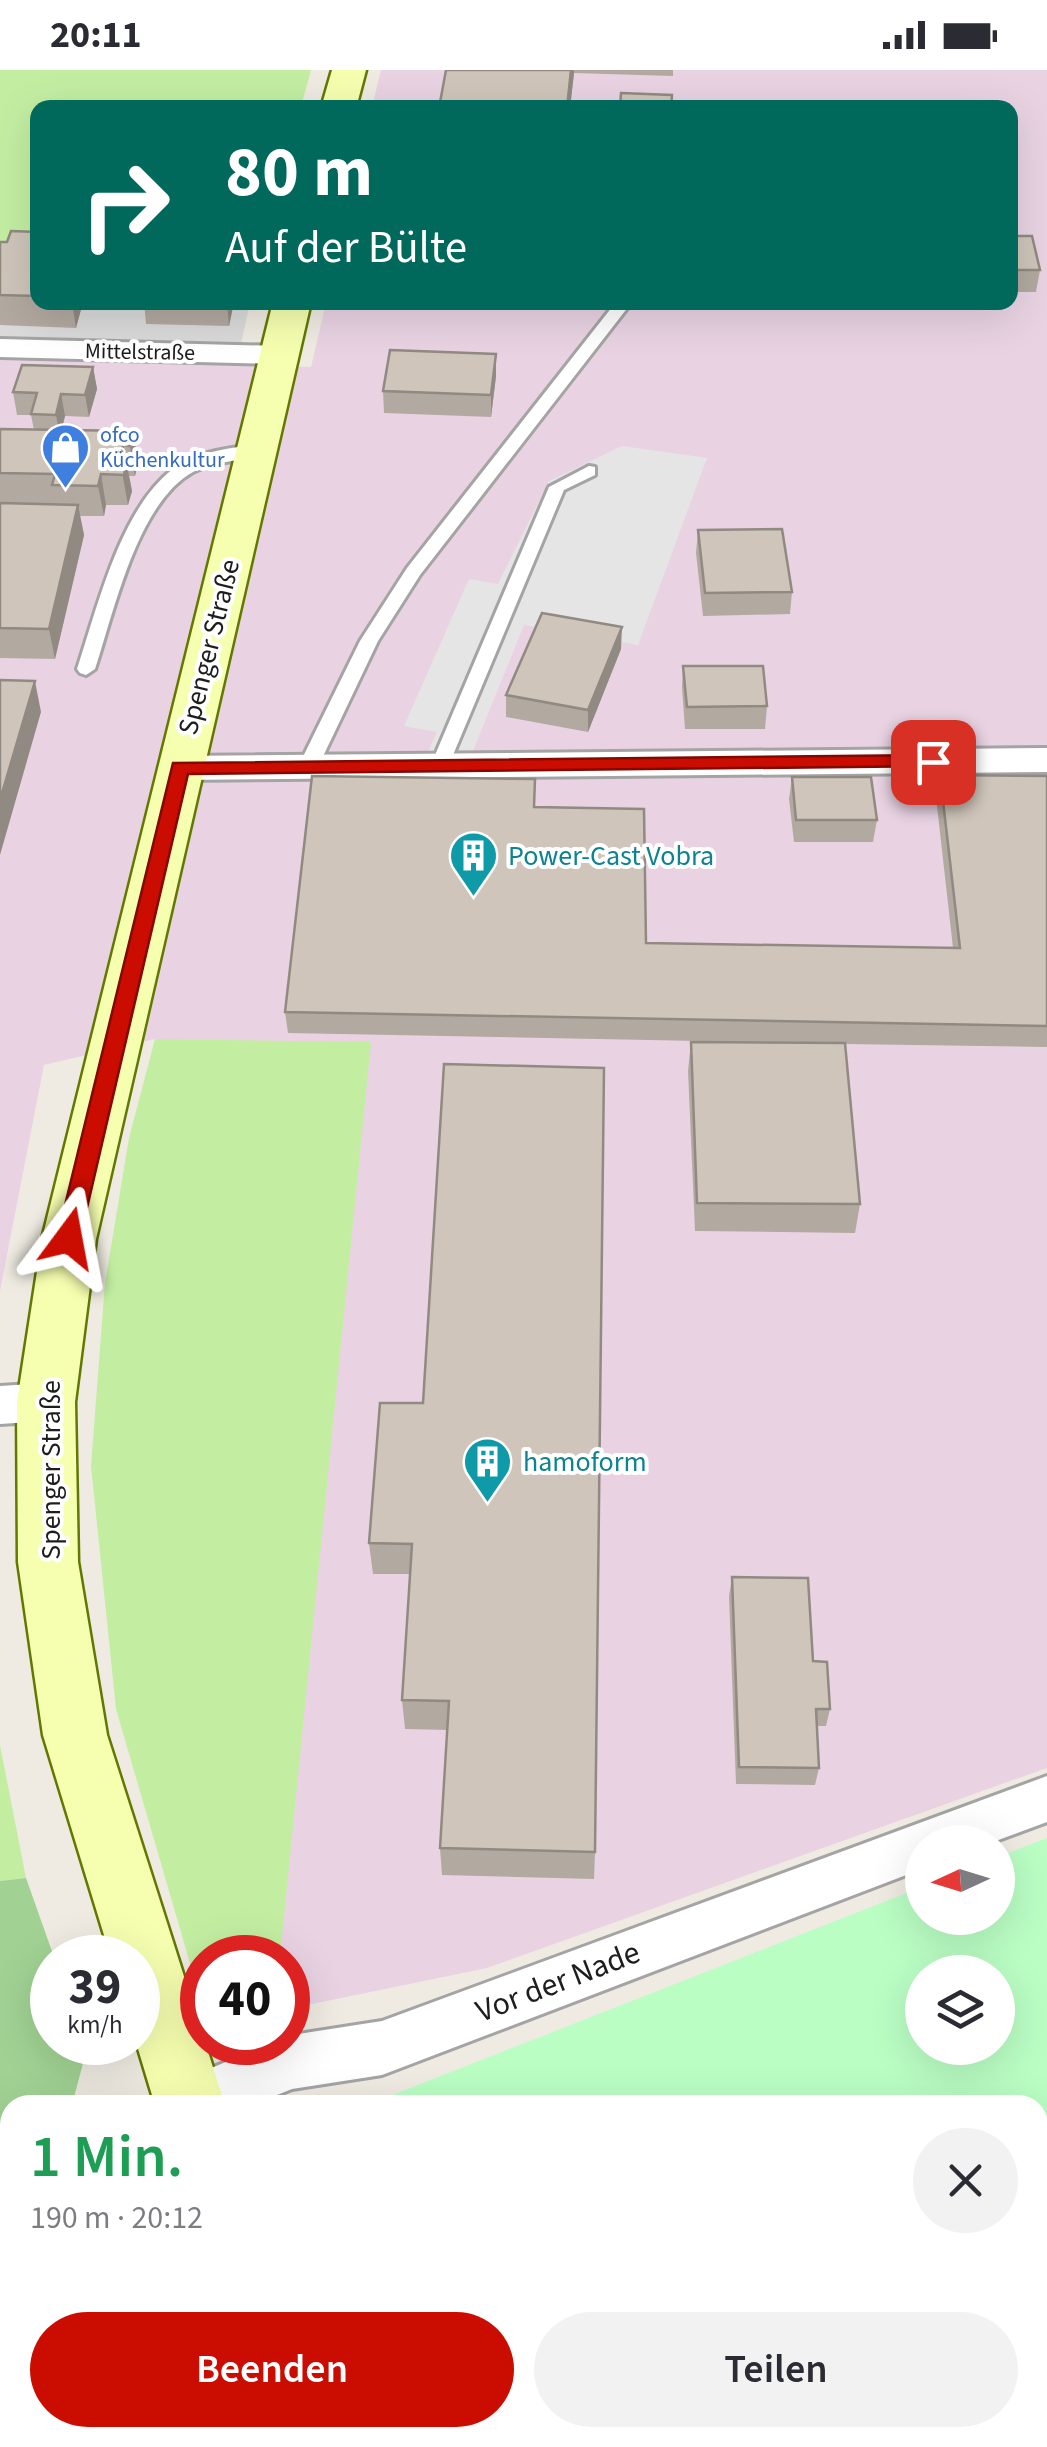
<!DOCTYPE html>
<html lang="de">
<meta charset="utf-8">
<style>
:root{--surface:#fff;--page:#f2f2f3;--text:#2b2b33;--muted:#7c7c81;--accent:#ca0d00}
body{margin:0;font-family:"Source Sans 3",sans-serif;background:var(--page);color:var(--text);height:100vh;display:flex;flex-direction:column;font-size:38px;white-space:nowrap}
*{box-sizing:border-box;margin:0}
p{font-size:32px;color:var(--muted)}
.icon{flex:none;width:55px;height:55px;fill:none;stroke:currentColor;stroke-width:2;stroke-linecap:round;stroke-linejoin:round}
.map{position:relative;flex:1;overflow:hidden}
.panel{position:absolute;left:0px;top:2025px;width:1048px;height:352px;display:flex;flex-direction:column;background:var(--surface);border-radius:30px 30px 0 0;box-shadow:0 10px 40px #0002}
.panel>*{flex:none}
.hud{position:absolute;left:30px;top:30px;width:988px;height:210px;border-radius:20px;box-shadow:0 10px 40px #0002;background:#00695c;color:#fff;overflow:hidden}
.needle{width:65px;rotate:266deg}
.controls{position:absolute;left:905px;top:1755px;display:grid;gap:20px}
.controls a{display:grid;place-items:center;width:110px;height:110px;border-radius:50%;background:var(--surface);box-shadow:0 10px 40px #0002;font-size:50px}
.speed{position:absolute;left:30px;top:1865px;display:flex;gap:20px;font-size:50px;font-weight:700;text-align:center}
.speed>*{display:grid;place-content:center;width:130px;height:130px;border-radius:50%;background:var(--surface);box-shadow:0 10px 40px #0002;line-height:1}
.speed small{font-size:25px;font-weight:400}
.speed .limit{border:15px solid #d22;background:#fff;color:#111}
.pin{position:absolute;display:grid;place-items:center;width:85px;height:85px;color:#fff;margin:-42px;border-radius:20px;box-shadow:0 5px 15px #0006}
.me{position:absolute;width:110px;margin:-55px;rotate:13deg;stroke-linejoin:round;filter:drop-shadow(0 0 8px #0008)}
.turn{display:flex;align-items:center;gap:35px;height:210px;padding:0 30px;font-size:45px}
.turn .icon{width:130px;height:130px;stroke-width:2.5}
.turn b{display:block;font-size:70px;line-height:85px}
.round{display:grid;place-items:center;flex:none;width:105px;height:105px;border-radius:52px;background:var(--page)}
.headline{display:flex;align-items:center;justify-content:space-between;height:170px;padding:0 30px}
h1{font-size:60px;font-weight:600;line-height:75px;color:#1e9e55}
.cta{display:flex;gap:20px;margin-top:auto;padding:20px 30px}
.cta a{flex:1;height:115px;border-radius:60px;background:var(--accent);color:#fff;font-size:40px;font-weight:600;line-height:115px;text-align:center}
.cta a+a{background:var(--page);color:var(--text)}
.status{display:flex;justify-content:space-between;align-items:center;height:70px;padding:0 50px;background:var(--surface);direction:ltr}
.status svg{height:28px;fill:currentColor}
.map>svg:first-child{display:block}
.residential{fill:#dbdada}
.industrial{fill:#e9d3e3}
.grass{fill:#c3eea2}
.forest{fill:#a1d293}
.park{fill:#bafec4;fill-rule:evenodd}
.parking{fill:#e5e5e5}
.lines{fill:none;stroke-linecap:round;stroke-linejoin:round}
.lane-casing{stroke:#a4a4a4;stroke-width:6}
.street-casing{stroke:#a4a4a4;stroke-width:6}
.secondary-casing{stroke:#637800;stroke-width:5}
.lane{fill:#fff;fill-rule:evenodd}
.street{fill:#fff;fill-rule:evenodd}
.secondary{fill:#f6ffb0;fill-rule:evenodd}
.wall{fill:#b2a9a0}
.shaded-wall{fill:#918a82}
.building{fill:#cfc5ba;stroke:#918a82;stroke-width:2.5}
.route{fill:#ca0d00;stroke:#830800;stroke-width:2.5}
.labels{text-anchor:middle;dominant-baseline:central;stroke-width:8;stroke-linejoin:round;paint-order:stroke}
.far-street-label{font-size:22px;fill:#1d1d1d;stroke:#fff}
.far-shop-label{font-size:22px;fill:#366cbe;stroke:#fff;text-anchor:start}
.street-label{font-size:28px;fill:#1d1d1d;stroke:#fff}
.culture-label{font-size:28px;fill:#0d838f;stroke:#fff;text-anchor:start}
.near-street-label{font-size:32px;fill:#1d1d1d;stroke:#fff}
</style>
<div class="status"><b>20:11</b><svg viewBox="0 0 49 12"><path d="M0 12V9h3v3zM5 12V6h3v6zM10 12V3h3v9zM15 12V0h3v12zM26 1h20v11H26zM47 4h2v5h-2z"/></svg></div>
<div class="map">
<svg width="1047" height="2377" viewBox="0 0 1047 2377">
<rect width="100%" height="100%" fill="#efebe2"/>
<path class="residential" d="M0,178L38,232L250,233L241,274L0,269Z"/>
<path class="industrial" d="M381,0H1047V1698L487,1898L288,1939V1888L280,1887L155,969L44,995L0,1221V288L311,297L326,233L1010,232V38L372,37Z"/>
<path class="grass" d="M0,0H311L301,37L38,38L37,177L0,178Z
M155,969L371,972L280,1887L202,1888V1910L194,1907L116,1639L91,1396L105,1213L129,1068Z
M0,1675L26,1808L0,1811Z
M10,2185V2368H138L141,2377H0V2189Z"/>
<path class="forest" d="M26,1808L54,1887L52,1972L85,1973L87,1978L72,2035H10V2094L0,2101V1811Z"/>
<path class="park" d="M1047,1768V2377H418L414,2368H1038V2035H367L922,1817V1848H998V1787ZM922,1902H998V1978H922Z"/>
<path class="parking" d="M622,376L707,388L638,575L524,555L472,683L427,684L437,662L404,656L469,509L498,514L549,411Z"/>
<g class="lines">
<defs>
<path id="lane" d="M616,232H632L420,505L378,571L317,699L307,705L300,704L297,699L360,571L407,498Z
M246,376L257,375L265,380C250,392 214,390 193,402C137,433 114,542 95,599L86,605L80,603L77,599C97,539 120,439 173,399C194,384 221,379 246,376Z
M589,396L595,397V405L564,420L448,697L446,702H432L430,697L549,417Z"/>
<path id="street" d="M0,269L280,276L291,279L295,285L291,291L280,294L0,287Z
M1047,678V702L180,710L167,707L162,698L167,689L180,686Z
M46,1313L62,1319L68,1332L62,1345L46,1351L0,1354V1316Z
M1047,1706V1752L993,1772H922V1799L382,2005L292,2019L252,2035L162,2034L170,2015L274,1972H288L292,1965L382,1951Z
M10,2111V2170L0,2174V2115Z"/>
<path id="secondary" d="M332,0H366L356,38H321Z
M273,232H311L96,1169L75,1332L78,1492L107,1665L225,2035H155L136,1972L138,1888H111L43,1665L18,1492L17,1332L42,1169Z
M261,2368H337L340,2377H264Z"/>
</defs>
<use href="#lane" class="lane-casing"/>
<use href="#street" class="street-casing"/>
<use href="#secondary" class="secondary-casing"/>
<use href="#lane" class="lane"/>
<use href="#street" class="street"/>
<use href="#secondary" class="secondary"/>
</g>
<path class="wall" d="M446,0H673V6L574,3L570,38Z
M38,162V232H83L76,258L0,255V172H7Z
M1010,166L1040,200L1036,222H1010Z
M144,232H234L229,256L146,254Z
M419,232H568L567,236Z
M496,284V306L491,347L384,343L383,321Z
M93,297L97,319L89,347L65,346L61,360L133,361L138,392L135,406H129L132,421L128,435H106L104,446H80L84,465L55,589L0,588V359L34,360L31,345H17L13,322Z
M698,460L792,522L790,544L703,546L696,483Z
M621,579L588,662L506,647V625Z
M683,596L767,636L765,659H685L682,618Z
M940,705L1047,706V977L845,974L860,1134L855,1163L695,1161L688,1001L691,972L806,973L288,963L285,942L534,737L646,873L953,878L936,727Z
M792,707L877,750L873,772H794L789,729Z
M380,1333L595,1782L594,1809L442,1805L440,1778L448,1660L405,1659L402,1630L410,1504H373L369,1473Z
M732,1507L813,1591L830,1639L826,1656H817L819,1698L815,1715L736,1714L729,1526Z"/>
<path class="shaded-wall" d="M571,0H574V3L570,38H567Z
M72,232H83L76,258Z
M227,232H234L229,256Z
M496,284V306L491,347V325Z
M93,297L97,319L89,347L85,325Z
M61,324L65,346L60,367L56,345Z
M133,361L138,392L135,406L130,376Z
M123,375L132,421L128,435L120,391Z
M101,404L106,435L104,446L98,416Z
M78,435L84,465L55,589L49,559Z
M622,557L621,579L588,662V640Z
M35,611L41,642L0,785V730Z"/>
<path class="building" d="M446,0H571L567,38H439Z
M621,23L672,25L671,38H620Z
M11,161L38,162V226L0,225V172H7Z
M1010,166H1032L1040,200H1010Z
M390,280L496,284L491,325L383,321Z
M22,295L93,297L85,325L61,324L56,345L31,344L37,323L13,322Z
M0,359L133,361L130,376L123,375L120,391H127L124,405L101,404L98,416L52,415L55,404L0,403Z
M0,433L78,435L49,559L0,558Z
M782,459L792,522L705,523L698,460Z
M542,543L622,557L588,640L506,625Z
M683,596H763L767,636L687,637Z
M0,610L35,611L0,730Z
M940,705L1047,706V956L285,942L312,706L535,709L534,737L644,739L646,873L960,878Z
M792,707H871L877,750H796Z
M691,972L845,973L860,1134L697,1133Z
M444,994L604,998L595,1782L440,1778L449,1631L402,1630L412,1474L369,1473L380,1333H423Z
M732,1507L808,1508L813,1591L827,1592L830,1639H816L819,1698L739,1697Z"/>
<path class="route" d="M933,685L940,687V696L188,704L80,1168L69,1177L61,1175L57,1168L173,693Z"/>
<defs>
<symbol id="shop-pin" viewBox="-11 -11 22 30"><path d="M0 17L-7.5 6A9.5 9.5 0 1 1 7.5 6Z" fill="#3f7fe0" stroke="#fff"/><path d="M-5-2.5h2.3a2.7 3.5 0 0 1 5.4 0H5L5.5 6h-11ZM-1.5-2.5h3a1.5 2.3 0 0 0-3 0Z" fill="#fff"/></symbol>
<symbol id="building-pin" viewBox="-11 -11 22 30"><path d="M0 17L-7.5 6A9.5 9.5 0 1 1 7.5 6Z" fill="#0f9aa8" stroke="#fff"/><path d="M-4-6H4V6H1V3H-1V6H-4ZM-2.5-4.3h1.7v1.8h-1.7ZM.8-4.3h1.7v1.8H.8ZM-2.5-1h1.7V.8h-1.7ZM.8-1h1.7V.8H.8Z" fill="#fff"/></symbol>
</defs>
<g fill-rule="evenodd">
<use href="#shop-pin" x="38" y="350" width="55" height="75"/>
<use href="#building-pin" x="446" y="758" width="55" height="75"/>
<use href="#building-pin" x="460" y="1364" width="55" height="75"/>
</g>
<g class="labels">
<g class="far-street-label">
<text transform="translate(140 282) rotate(1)">Mittelstraße</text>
</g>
<g class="far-shop-label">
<text x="100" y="365">ofco<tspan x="100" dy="25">Küchenkultur</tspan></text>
</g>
<g class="street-label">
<text transform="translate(209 577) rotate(-76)">Spenger Straße</text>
<text transform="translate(51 1400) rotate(-90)">Spenger Straße</text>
</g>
<g class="culture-label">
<text x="508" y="786">Power-Cast Vobra</text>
<text x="523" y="1392">hamoform</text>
</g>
<g class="near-street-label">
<text transform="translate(558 1912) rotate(-21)">Vor der Nade</text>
</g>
</g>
</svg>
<div class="controls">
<a><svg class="needle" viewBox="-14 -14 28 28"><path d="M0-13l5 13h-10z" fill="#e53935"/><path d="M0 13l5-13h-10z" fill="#7c7c81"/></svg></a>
<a><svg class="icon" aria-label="layers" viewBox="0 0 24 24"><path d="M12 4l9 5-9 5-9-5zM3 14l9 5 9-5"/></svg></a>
</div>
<div class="speed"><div>39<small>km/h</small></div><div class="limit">40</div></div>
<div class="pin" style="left:933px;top:692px;background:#d93025"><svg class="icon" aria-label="arrive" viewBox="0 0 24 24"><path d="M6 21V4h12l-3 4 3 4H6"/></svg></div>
<svg class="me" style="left:69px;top:1168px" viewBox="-20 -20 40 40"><path d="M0-17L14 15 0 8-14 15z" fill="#ca0d00" stroke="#fff" stroke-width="4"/></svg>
<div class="hud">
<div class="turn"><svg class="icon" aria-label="right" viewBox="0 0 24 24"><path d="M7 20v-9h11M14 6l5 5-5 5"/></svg><div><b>80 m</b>Auf der Bülte</div></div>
</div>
<section class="panel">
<div class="headline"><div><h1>1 Min.</h1><p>190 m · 20:12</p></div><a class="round"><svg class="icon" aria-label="close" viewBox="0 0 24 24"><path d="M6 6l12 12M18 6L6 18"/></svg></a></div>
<div class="cta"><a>Beenden</a><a>Teilen</a></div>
</section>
</div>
